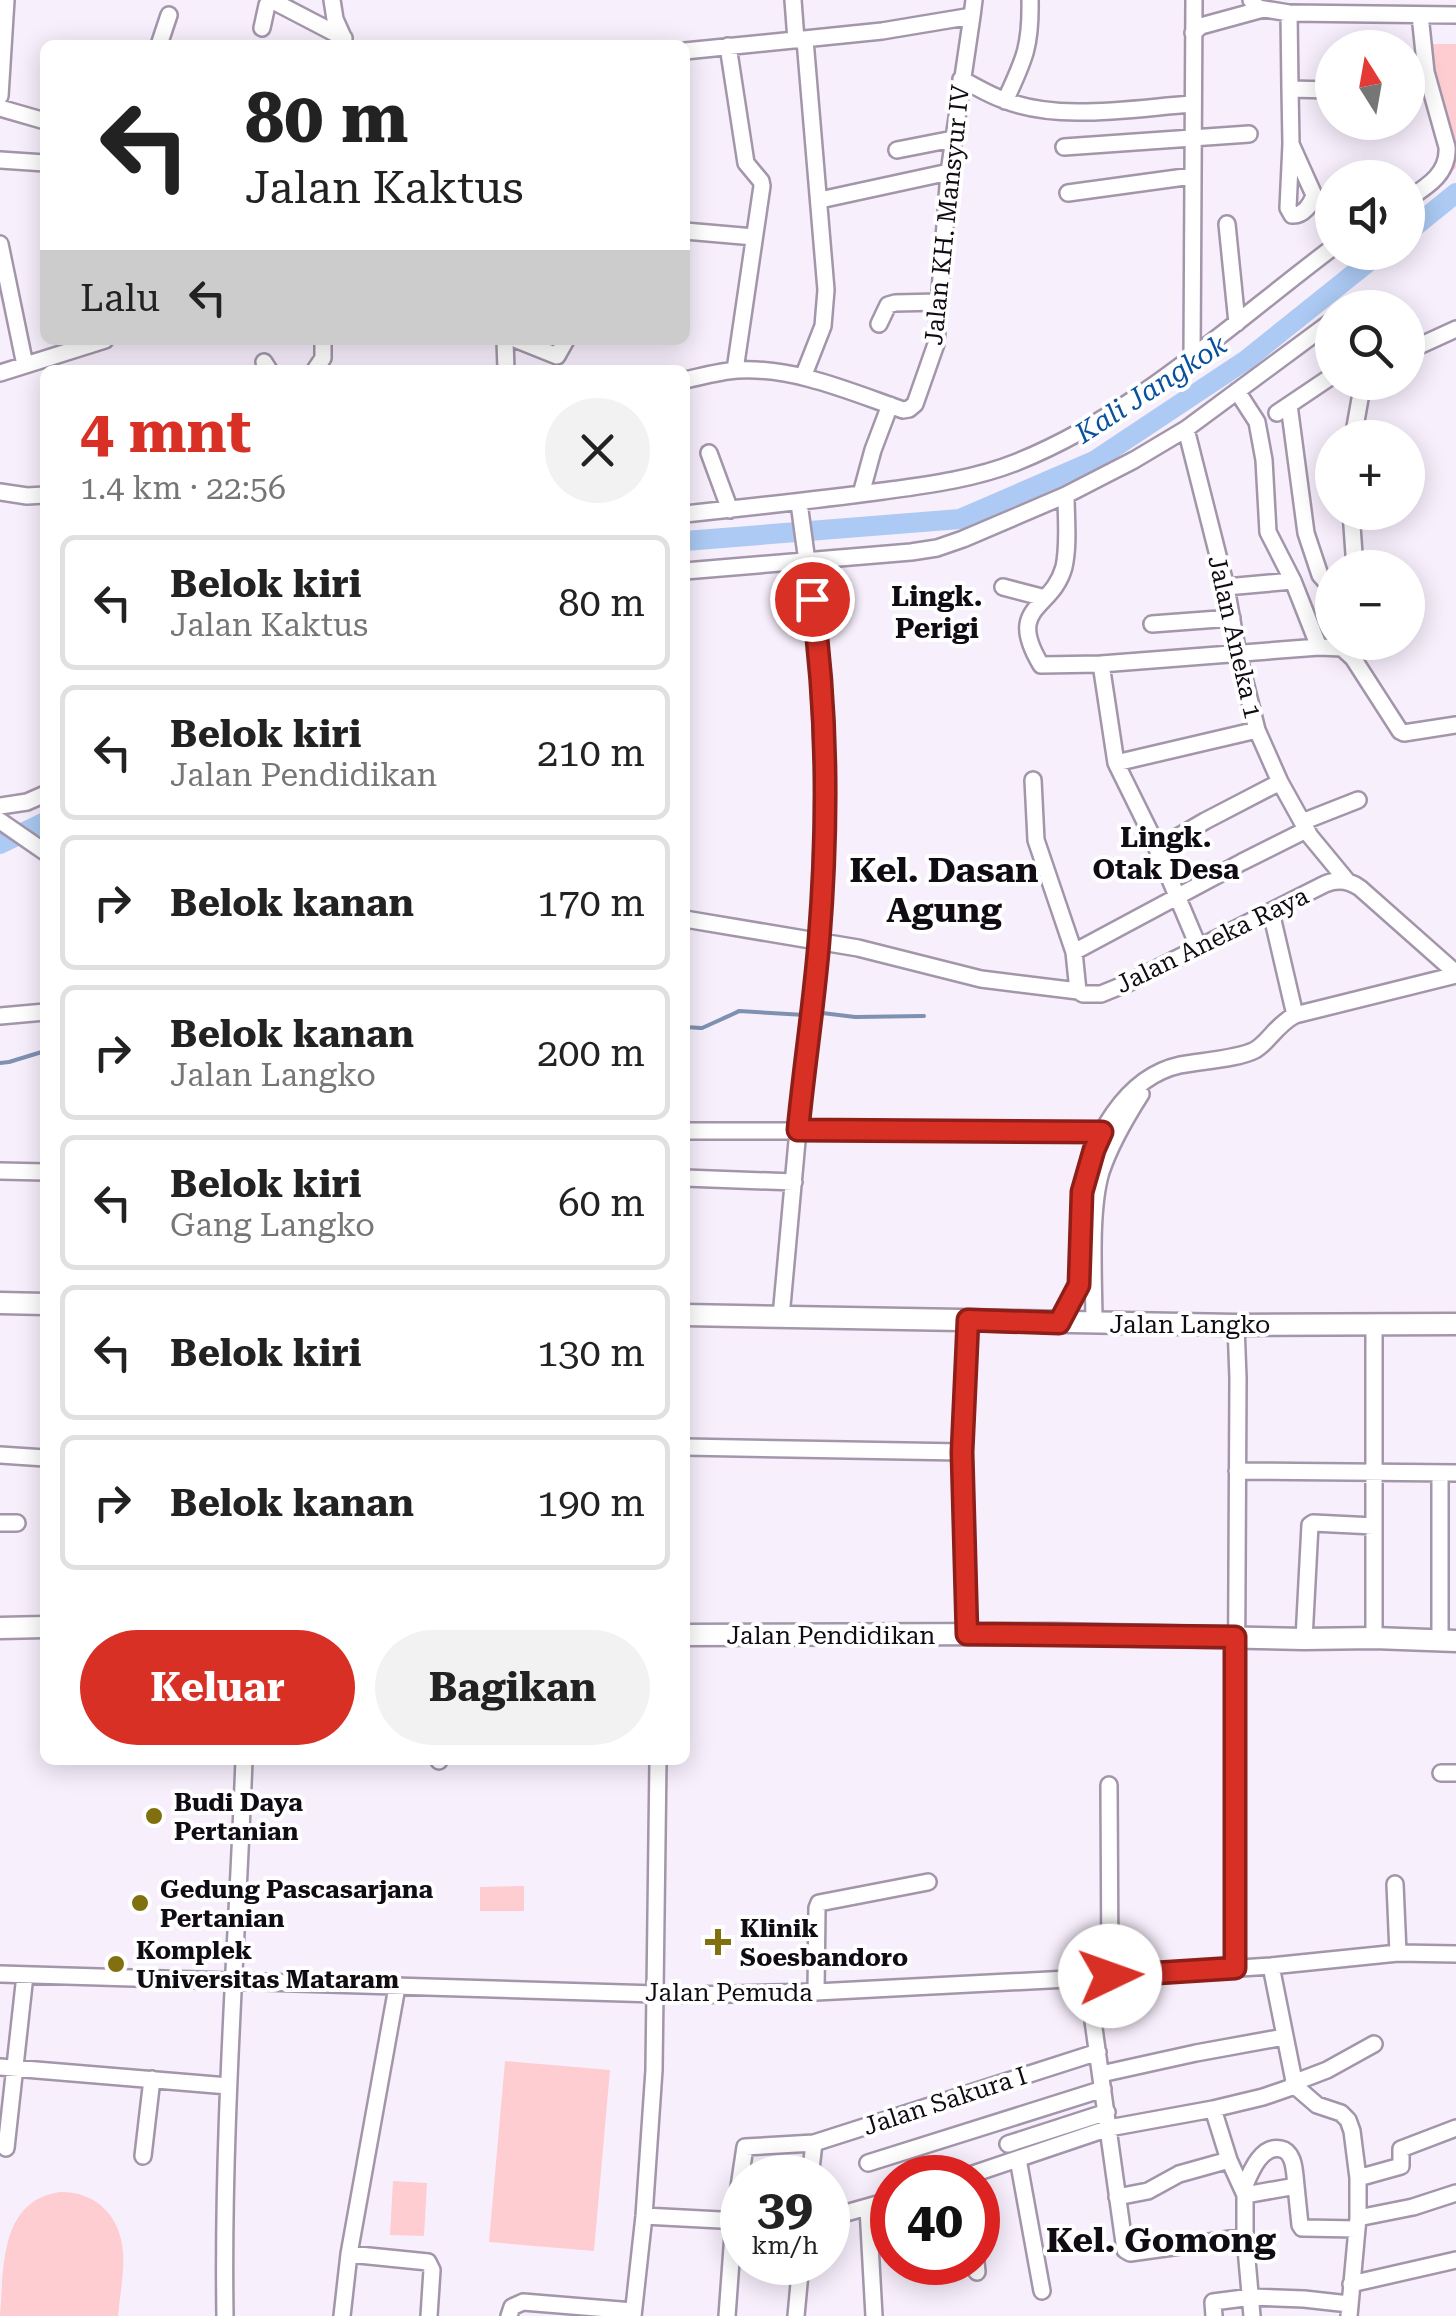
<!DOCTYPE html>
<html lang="id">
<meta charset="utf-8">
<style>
:root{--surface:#fff;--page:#f2f2f2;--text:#222;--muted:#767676;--line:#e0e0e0;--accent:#d93025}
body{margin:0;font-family:"Roboto Serif",serif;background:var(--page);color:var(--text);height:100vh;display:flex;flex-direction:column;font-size:38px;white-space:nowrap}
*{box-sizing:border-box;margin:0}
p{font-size:32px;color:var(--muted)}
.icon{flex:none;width:55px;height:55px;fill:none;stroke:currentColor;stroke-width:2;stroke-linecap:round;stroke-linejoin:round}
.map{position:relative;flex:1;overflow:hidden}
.panel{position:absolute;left:40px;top:365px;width:650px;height:1400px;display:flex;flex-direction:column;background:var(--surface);border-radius:15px;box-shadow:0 5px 25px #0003}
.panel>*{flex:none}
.banner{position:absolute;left:40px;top:40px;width:650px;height:305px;border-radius:15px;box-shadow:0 5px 25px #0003;background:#fff;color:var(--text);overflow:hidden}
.needle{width:65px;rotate:349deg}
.controls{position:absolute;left:1315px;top:30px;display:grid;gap:20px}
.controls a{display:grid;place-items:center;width:110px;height:110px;border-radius:50%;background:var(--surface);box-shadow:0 5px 25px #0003;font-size:50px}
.speed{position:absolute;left:720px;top:2155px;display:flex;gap:20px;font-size:50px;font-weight:700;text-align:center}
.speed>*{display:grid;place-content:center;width:130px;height:130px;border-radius:50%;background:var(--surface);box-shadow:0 5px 25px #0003;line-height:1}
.speed small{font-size:25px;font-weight:400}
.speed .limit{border:15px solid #d22;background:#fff;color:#111}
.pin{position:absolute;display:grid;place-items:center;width:85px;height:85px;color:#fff;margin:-42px;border:5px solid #fff;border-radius:50%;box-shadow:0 2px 10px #0007}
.me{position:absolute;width:110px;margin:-55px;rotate:87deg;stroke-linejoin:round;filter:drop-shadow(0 0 8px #0008)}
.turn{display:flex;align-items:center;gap:35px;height:210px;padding:0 40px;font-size:45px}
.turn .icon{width:130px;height:130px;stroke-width:2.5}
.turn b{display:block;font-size:70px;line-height:85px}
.then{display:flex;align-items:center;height:95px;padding:0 40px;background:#0003;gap:20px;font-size:38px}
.round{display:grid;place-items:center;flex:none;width:105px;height:105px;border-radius:52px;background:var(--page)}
.summary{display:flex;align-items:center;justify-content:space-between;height:170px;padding:0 40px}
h1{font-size:60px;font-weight:700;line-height:75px;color:var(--accent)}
.cta{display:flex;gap:20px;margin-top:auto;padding:20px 40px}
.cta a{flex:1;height:115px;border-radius:60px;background:var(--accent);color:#fff;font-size:40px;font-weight:700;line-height:115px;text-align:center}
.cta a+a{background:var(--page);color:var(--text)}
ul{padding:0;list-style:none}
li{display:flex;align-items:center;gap:30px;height:135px;margin:0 20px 15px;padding:0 20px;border:5px solid var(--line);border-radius:15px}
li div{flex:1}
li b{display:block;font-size:38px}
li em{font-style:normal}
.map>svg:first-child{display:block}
.green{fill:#fecdd2}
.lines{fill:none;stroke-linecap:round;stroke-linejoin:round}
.stream{stroke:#7e91b0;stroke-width:4}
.river{stroke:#accaf3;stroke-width:20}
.minor-casing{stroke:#a396aa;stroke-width:20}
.major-casing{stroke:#a396aa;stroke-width:25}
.minor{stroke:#fff;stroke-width:15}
.major{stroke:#fff;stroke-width:20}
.route-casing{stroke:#8d1f18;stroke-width:25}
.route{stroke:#d93025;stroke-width:18}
.poi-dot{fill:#817010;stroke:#fff;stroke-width:4}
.labels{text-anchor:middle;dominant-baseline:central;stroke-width:8;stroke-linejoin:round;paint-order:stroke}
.street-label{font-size:25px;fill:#110c14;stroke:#fff}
.poi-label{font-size:25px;font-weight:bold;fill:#110c14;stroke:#fff;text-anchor:start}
.water-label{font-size:28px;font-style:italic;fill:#09509d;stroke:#fff}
.neighbourhood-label{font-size:28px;font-weight:bold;fill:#110c14;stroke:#fff}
.district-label{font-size:35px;font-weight:bold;fill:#110c14;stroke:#fff}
</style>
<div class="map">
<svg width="1456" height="2316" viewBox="0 0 1456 2316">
<rect width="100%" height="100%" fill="#f8effd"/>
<path class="green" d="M1431,44H1456V168L1443,177Z
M524,1886V1911H480V1887Z
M505,2061L610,2070L594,2251L489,2242Z
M393,2181L427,2183L424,2236L390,2235Z
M60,2192C92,2191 117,2212 122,2244C126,2266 120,2293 118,2316H0C4,2265 0,2201 60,2192Z"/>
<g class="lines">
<path class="stream" d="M814,1012L855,1017L924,1016
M685,1027C687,1027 700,1028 702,1028C704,1027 736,1013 739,1011L805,1015
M0,1063L9,1062L45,1051"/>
<path class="river" d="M1408,232L1456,193
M685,541L960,519L1094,461L1246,360L1381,252
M0,844L45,822"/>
<defs>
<path id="minor" d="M332,0L335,19L344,39
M793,0L796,40
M1251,0L1258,8L1289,13L1456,15
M1289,13L1290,89L1332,90
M262,28L267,5L273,1L344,38
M1193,33L1201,26L1263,9
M159,45L169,15
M728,46L746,163L761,181L762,186L735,370
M685,51L882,31L972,16L974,0
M961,79C975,86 989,95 1004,100C1059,122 1134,108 1192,104
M1290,89L1291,144L1288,208L1292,215C1303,216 1311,205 1314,195L1291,144
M0,96L6,0
M1005,101C1024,60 1031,47 1030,0
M0,108L45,121
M1064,147L1249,134
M897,150L953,139
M0,160L45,163
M1068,193L1192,176
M1408,199C1428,186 1449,173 1447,147L1426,72L1420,15
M820,200L949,172
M1227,224L1237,323
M685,231L754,237
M0,244L25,365
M1351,308H1363
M879,324L888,305L895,303L939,302
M505,340L506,370
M517,340L557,356L566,340
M1408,351L1456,329
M1192,358L1194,0
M264,362L269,370
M315,370L323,358V340
M0,373L105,340
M803,377L823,326L826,290L805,40
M685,380C703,376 721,371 738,370C795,367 851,392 903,410L909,409L915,404L936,344L949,172L972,16
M1237,391L1257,422L1264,460L1268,532L1293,581L1319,647L1342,648L1353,658L1400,731L1404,733L1456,725
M1289,405L1306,533L1320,575L1328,584L1332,585
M1277,413L1332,376
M1186,429L1226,587L1238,654L1257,730L1280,782L1310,836L1348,882
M1353,438L1363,382
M709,453L730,510
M0,492L27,496L45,495
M861,494L873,450L890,405
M1066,495C1066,518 1069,544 1064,567C1052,611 1005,605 1041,665L1101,664L1319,647
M1351,512L1355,568
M685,514C751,507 817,500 883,491C927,485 975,479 1017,462C1136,414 1231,324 1332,248
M685,571L911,552L937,548L963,539L1066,495L1134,460L1186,429L1332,321
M1003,587L1045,598
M1226,587L1293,581
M1152,624L1232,618
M1101,664L1116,763L1150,832L1199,948
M1116,763L1257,730
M1033,780L1036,840L1074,952L1078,991
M0,806L27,802L45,794
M0,821L45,852
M1302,822L1358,800
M1157,849L1205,821L1280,782
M1271,912L1295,1015
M685,919L858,948L981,979L1078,991L1083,994H1101L1128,983L1325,884C1337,879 1349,880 1360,888L1456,973
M1074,952L1242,862L1306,830
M0,1016L45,1012
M685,1131H1103
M0,1171L45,1172
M685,1178L794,1182
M781,1317L803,1075L819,941L824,788L817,635L799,503
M1059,1323C1065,1310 1076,1297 1080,1283C1086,1253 1078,1221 1083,1191C1091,1139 1125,1077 1180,1065C1200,1061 1238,1059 1255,1050C1269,1042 1276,1025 1295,1015L1456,975
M1094,1324C1094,1281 1089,1212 1101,1172C1110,1145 1125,1119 1141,1094
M1374,1325V1638
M685,1447L962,1452
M0,1455L45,1458
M1237,1471L1456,1473
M1440,1473V1640
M0,1523H17
M967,1634L962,1452L968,1321
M1304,1639L1310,1525L1313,1523L1374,1526
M439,1761V1760
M1441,1773H1456
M1109,1785L1110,1976
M1395,1884L1398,1953
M1271,1966L1295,2086L1317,2105L1341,2113L1348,2120L1352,2131L1358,2178V2218L1349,2316
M1235,1968L1238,1378L1236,1325
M0,1974L689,1995L816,1992L1087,1978L1271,1966L1398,1953L1456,1954
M1087,1978L1125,2250L1130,2253L1245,2237
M816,1992L817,1908L819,1903L928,1882
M0,2067L228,2086
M1101,2074L1196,2053L1284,2037
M1293,2083L1327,2070L1374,2044
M1213,2109L1229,2160L1245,2195V2237L1252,2316
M1008,2144L1107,2112
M6,2148L25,1975
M143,2156L152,2079
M1018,2159L1042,2291
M868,2163L1103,2089
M810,2178L814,2143
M961,2178L1109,2128L1213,2109L1263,2097L1295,2086
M1358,2178L1401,2166V2149L1456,2128
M1243,2190C1249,2176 1260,2144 1281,2149C1287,2150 1290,2155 1292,2160C1295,2168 1295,2178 1296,2186
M1245,2195L1296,2186L1300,2225L1302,2228L1357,2229
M1117,2197L1148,2191L1179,2174L1229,2160
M868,2208L874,2316
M644,2216L740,2221
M828,2218L892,2200
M1358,2218L1413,2207L1456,2193
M349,2254L428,2262L432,2270L429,2316
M933,2262L934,2269
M976,2262L977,2272
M1351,2284L1456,2260
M225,2316C222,2131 237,1945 244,1760
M342,2316L349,2254L397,1987
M509,2316L512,2307L523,2302L633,2311
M633,2316L644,2216L654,2070L658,1760
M727,2316L734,2220L745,2147L814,2143L1098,2052
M796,2316L801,2262
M1214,2316L1213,2302L1252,2297L1304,2299L1349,2304"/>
<path id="major" d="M0,1303L45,1304
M685,1315L1236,1325L1456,1324
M0,1628L45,1627
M685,1635L1054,1634L1304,1639L1374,1638L1456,1641"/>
</defs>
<use href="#minor" class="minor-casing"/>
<use href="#major" class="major-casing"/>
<use href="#minor" class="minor"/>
<use href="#major" class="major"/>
</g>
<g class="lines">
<defs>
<path id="route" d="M812,599C828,711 828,828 819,941C814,1004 804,1067 798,1130L1102,1132L1094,1150L1082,1192L1079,1285L1059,1323L968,1320L962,1452L967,1634L1235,1637V1968L1110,1976"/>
</defs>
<use href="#route" class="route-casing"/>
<use href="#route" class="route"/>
</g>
<g class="poi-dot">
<circle cx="154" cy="1816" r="10"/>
<circle cx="140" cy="1903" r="10"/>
<path d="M713 1927h10v10h10v10h-10v10h-10v-10h-10v-10h10z"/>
<circle cx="116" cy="1964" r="10"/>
</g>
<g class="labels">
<g class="street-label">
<text transform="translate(947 215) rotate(-84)">Jalan KH. Mansyur IV</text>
<text transform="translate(1235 637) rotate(77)">Jalan Aneka 1</text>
<text transform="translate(1212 940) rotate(-26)">Jalan Aneka Raya</text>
<text x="1190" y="1324">Jalan Langko</text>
<text x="831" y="1635">Jalan Pendidikan</text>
<text x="729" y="1992">Jalan Pemuda</text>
<text transform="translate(945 2101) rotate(-18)">Jalan Sakura I</text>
</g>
<g class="poi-label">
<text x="174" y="1802">Budi Daya<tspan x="174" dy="29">Pertanian</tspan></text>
<text x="160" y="1889">Gedung Pascasarjana<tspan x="160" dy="29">Pertanian</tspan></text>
<text x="740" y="1928">Klinik<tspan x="740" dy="29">Soesbandoro</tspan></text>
<text x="136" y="1950">Komplek<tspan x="136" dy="29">Universitas Mataram</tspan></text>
</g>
<g class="water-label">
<text transform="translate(1151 389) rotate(-33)">Kali Jangkok</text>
</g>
<g class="neighbourhood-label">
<text x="937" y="596">Lingk.<tspan x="937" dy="32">Perigi</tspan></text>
<text x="1166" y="837">Lingk.<tspan x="1166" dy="32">Otak Desa</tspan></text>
</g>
<g class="district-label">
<text x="944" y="870">Kel. Dasan<tspan x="944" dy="40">Agung</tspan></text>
<text x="1161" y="2240">Kel. Gomong</text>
</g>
</g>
</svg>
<div class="controls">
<a><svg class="needle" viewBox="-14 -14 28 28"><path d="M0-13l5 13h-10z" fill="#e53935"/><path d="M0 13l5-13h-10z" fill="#767676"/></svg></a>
<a><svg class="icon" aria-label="sound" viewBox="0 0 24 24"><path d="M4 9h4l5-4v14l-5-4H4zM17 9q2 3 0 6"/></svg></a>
<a><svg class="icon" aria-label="search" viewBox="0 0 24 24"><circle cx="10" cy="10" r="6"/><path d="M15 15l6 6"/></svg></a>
<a>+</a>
<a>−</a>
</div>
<div class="speed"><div>39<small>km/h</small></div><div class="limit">40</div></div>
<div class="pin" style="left:812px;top:599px;background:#d93025"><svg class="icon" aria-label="arrive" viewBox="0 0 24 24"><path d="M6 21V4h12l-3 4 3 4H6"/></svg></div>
<svg class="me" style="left:1110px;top:1976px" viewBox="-20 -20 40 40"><circle r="19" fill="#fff"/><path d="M0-13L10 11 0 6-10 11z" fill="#d93025"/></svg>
<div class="banner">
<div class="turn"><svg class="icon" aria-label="left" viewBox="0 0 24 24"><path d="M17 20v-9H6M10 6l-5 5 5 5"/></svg><div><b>80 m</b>Jalan Kaktus</div></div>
<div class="then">Lalu<svg class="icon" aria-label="left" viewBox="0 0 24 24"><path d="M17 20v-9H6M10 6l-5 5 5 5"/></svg></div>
</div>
<section class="panel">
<div class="summary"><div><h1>4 mnt</h1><p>1.4 km · 22:56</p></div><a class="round"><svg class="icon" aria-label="close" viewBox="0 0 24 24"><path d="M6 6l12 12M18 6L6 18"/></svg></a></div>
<ul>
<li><svg class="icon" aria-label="left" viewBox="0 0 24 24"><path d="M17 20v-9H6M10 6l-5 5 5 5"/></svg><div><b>Belok kiri</b><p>Jalan Kaktus</p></div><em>80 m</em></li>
<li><svg class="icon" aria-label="left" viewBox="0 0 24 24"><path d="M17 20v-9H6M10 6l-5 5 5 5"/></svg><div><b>Belok kiri</b><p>Jalan Pendidikan</p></div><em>210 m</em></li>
<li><svg class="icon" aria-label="right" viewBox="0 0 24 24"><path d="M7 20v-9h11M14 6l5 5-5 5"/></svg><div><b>Belok kanan</b></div><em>170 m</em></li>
<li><svg class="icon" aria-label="right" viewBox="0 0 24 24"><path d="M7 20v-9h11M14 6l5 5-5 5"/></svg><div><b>Belok kanan</b><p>Jalan Langko</p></div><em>200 m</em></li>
<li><svg class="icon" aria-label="left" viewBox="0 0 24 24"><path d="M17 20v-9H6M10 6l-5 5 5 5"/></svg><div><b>Belok kiri</b><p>Gang Langko</p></div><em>60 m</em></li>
<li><svg class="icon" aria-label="left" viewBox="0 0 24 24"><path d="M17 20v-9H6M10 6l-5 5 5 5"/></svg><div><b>Belok kiri</b></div><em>130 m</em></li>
<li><svg class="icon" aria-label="right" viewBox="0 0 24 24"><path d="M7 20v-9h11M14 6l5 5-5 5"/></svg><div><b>Belok kanan</b></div><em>190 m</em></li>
</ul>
<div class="cta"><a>Keluar</a><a>Bagikan</a></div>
</section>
</div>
